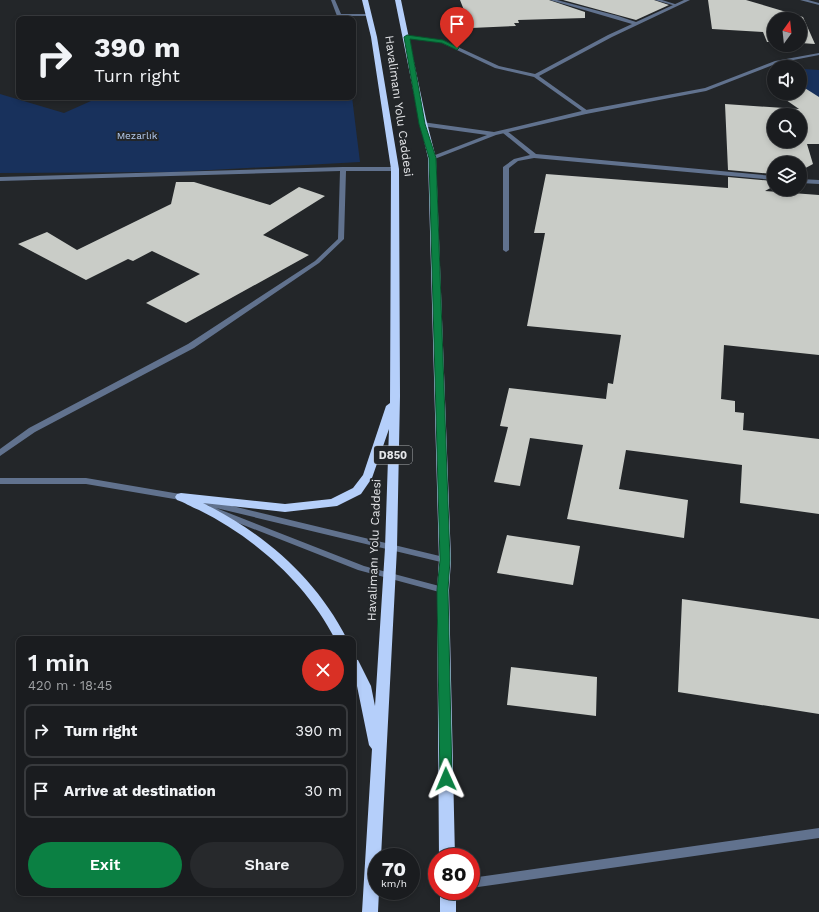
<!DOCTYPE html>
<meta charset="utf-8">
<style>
:root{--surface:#1a1c1f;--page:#27292c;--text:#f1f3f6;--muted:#9fa1a4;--line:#383a3d;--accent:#0b8043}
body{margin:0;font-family:"Work Sans",sans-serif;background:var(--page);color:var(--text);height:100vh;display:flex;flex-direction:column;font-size:15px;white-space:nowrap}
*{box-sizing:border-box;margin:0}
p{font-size:13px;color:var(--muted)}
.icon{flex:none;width:22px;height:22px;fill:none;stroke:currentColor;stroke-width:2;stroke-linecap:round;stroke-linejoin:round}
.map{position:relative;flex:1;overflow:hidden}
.panel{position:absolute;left:16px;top:636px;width:340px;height:260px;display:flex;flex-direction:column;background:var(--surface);border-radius:8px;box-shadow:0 2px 6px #0003,0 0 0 1px var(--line)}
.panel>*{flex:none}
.guide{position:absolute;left:16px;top:16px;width:340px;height:84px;border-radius:8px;box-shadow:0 2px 6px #0003,0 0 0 1px var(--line);background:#1a1c1f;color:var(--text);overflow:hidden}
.needle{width:26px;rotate:15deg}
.controls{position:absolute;left:767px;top:12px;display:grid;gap:8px}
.controls a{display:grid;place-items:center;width:40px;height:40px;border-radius:50%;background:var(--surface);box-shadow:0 2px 6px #0003,0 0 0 1px var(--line);font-size:20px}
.speed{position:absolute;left:368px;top:848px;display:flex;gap:8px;font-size:20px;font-weight:700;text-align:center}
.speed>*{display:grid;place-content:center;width:52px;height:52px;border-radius:50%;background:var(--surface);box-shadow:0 2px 6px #0003,0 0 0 1px var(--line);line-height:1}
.speed small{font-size:10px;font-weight:400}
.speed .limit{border:6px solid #d22;background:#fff;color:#111}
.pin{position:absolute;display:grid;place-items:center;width:34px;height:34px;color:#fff;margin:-41px -17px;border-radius:50% 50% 50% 0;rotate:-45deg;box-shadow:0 0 4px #0007}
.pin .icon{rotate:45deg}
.me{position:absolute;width:44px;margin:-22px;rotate:359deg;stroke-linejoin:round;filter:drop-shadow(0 0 3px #0008)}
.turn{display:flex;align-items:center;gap:14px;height:84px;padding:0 12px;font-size:18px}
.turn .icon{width:52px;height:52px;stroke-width:2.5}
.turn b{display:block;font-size:28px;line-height:34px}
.round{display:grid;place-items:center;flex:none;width:42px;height:42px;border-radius:21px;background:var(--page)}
.head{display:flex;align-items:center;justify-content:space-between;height:68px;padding:0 12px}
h1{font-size:24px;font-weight:600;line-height:30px}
.cta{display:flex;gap:8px;margin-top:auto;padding:8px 12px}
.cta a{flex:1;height:46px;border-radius:24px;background:var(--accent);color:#fff;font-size:16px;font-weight:600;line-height:46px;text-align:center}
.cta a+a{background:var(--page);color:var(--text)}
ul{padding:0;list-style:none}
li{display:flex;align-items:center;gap:12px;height:54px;margin:0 8px 6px;padding:0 4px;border:2px solid var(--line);border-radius:8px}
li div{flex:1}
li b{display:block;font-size:15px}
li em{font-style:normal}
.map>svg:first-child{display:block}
.green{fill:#18315c}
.building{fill:#c9ccc7;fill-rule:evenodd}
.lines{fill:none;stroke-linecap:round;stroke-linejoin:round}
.service{fill:#61728e;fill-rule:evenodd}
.minor{fill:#61728e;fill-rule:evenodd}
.tertiary{fill:#61728e;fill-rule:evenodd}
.trunk{fill:#b5cffa;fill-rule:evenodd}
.route{fill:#0b8043;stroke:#07532c}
.labels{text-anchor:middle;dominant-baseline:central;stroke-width:4;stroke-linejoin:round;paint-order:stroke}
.far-park-label{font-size:10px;fill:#b6ccef;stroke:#232629}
.shield{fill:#232629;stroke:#aaacaf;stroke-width:1}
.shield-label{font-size:11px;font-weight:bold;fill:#e4e5e8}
.street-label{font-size:12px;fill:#e4e5e8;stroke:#232629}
</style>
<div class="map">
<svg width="819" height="912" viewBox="0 0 819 912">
<rect width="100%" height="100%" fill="#232629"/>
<path class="green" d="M804,69L819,70V108L808,107Z
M0,94L64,113L100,97H352L360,162L174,172L0,173Z"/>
<path class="building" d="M460,0H549L585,12V18L518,20L519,23H514L516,26L471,28Z
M563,0H654L669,5L636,20Z
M708,0H746L803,17L815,44L800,43V19H774V42H767L763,32L712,29Z
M800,85L819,97V144H807L813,164L800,171V163H774V174L728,170L725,104L799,109L776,93H800ZM774,115H800V141H774Z
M546,174L728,188V177L774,181V186L765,191L819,195V355L724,345L721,399L735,401V412L744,413L743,430L819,439V514L740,503L742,465L626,450L619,489L688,500L684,538L567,519L583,445L530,438L520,486L494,482L508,427L500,426L509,388L606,399L608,383L613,384L621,335L527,326L545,233H534Z
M176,182H194L270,205L299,187L325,196L263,235L309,255L186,323L146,303L200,274L152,251L133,261L128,259L86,280L18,244L47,232L77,250L171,204Z
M507,535L580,546L573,585L497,573Z
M682,599L819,619V714L678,692Z
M511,667L597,677L596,716L507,705Z"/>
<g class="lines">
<path class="service" d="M655,0H662L678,5L676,6Z"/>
<path class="minor" d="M331,0H335L341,14H368L370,15L368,16H337Z
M550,0H557L618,16L636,22L684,0H690L612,37L539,76L588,111L589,112L586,114L534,77L495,68L442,43L405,37L407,36L445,41L499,66L535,74L608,35L632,24Z
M800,0H808L819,3V5Z
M503,131H507L536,154L774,176V180L534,158L518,161L509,168V250L506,252L503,250V167L514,159L530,155L503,133Z
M343,167H395L398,169L395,171H346L344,239L319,263L194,348L35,432L0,456V449L29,428L188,344L315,261L338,239L340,171L0,181V177Z
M800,179L819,180V184L800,183Z
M819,828V838L471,888V878Z"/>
<path class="tertiary" d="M819,53V55L778,63L706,91L586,114L496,135L432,160L430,159V157L487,135L422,126L419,124L422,122L494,132L586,110L705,88L775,61Z
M0,478H86L186,495L190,498L186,501L86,484H0Z
M199,498L448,558L449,560L448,562L445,563L216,508L364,566L443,587L446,588L448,590L446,592L443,593L358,570L208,511L207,509L210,506L196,503L195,501L196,499Z"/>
<path class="trunk" d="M362,0H368L377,37L399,169L400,396L397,548L381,857H377V891H379L378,912H362L372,749L369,745L357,686L353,677V659L358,660L371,686L375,706L385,548L389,429L372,478L361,494L337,506L285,512L203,503C264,533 316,578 347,639H335C306,583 255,538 199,510C191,507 184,502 177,500L175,497L177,494L181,493L285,504L331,499L353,488L363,475L386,406L390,403L391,169L371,37Z
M395,0H401L426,119L436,158L451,560L449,590L455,857H439L437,590L439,560L428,158L419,119Z
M440,891H456V912H440Z"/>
</g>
<path class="route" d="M407,35L443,40L459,48L457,50L442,43L410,39L425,124L436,158L450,560L448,590L452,779L450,782L446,784L442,782L440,779L437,590L440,560L429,158L419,124L404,37Z"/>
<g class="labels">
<g class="far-park-label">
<text x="137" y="135">Mezarlık</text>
</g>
<rect class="shield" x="374" y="446" width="38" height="18" rx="3"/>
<g class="shield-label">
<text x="393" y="455">D850</text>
</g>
<g class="street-label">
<text transform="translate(399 106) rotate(82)">Havalimanı Yolu Caddesi</text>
<text transform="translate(374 550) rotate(-88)">Havalimanı Yolu Caddesi</text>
</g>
</g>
</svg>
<div class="controls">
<a><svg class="needle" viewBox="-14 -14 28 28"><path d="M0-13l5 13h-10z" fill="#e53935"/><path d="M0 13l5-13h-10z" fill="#9fa1a4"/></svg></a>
<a><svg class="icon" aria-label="sound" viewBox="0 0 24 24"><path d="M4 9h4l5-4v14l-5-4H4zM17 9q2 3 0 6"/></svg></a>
<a><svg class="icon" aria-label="search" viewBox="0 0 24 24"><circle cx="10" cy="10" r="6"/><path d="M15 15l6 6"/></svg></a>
<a><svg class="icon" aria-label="layers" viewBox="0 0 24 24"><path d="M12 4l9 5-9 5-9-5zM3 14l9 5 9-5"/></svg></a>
</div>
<div class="speed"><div>70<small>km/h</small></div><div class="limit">80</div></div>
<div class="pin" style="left:457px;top:48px;background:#d93025"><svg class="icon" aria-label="arrive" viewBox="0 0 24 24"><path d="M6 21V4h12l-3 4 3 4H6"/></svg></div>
<svg class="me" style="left:446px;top:779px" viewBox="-20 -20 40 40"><path d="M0-17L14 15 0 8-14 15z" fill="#0b8043" stroke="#fff" stroke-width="4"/></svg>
<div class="guide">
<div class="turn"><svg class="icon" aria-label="right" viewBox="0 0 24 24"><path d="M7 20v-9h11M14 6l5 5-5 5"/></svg><div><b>390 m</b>Turn right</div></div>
</div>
<section class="panel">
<div class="head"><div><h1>1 min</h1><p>420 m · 18:45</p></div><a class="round" style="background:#d93025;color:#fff"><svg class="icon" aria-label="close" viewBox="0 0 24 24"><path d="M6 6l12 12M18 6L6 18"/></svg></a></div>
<ul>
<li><svg class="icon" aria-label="right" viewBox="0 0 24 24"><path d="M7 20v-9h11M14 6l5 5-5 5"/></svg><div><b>Turn right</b></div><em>390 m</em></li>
<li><svg class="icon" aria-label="arrive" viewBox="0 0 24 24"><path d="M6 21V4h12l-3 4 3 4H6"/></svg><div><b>Arrive at destination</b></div><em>30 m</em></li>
</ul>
<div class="cta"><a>Exit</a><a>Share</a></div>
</section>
</div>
